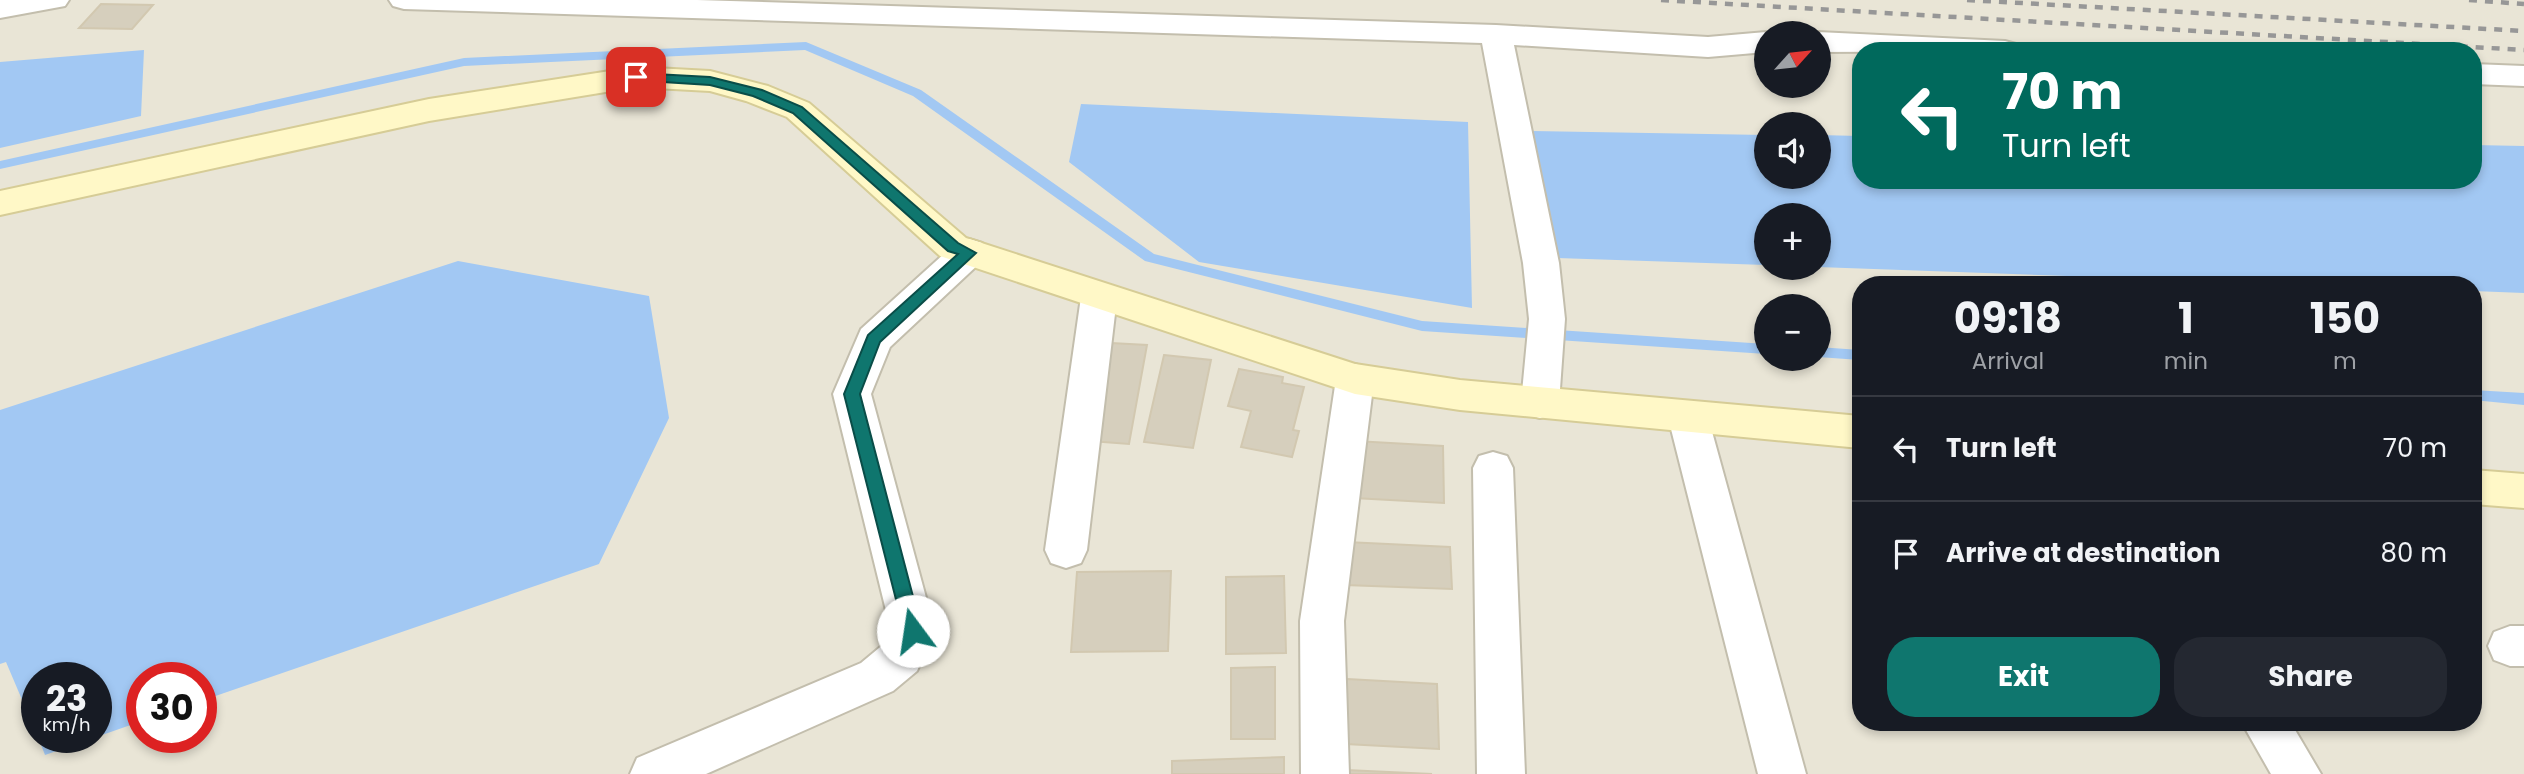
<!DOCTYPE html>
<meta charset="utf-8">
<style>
:root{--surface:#171b24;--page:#242831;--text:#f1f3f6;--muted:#9ea1a6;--line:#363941;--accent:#0f766e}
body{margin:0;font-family:Poppins,sans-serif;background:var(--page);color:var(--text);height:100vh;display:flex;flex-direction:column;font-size:26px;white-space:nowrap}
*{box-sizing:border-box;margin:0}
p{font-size:23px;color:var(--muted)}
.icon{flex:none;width:38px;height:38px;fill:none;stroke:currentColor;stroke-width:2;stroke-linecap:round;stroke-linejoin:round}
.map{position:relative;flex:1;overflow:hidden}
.side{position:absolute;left:1852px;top:276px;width:630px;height:455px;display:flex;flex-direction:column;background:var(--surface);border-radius:28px;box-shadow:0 4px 10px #0003}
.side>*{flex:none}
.hud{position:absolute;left:1852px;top:42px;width:630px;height:147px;border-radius:28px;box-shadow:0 4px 10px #0003;background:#00695c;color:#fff;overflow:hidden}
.needle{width:46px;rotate:63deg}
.buttons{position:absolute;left:1754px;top:21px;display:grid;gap:14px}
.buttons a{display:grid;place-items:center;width:77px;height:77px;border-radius:50%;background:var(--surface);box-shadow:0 4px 10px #0003;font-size:35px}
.speed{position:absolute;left:21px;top:662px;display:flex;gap:14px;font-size:35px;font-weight:700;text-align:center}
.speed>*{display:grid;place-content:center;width:91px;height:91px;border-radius:50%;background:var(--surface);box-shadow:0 4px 10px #0003;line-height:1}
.speed small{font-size:18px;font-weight:400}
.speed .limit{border:10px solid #d22;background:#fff;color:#111}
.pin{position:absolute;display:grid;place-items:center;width:60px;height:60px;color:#fff;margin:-30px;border-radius:14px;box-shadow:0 4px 10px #0006}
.me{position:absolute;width:77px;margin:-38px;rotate:346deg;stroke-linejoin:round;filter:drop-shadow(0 0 5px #0008)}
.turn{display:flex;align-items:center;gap:24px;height:147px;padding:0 35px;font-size:32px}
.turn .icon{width:91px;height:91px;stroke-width:2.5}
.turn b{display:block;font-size:49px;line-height:60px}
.eta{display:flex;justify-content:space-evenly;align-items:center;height:119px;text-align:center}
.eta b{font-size:42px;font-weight:700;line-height:49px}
.cta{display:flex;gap:14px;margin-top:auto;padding:14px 35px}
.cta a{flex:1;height:80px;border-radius:28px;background:var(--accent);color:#fff;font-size:28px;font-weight:700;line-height:80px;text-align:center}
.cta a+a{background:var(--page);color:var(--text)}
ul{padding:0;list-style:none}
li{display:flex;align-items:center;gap:21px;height:105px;padding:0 35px;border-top:2px solid var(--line)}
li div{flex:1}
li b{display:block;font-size:26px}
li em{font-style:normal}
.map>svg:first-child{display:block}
.residential{fill:#e9e5d6;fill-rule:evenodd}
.water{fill:#a2c8f3}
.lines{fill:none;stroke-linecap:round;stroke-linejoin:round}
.stream{fill:#a2c8f3;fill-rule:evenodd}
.building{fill:#d6cfbd;stroke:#d2c8b0;stroke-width:2}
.street-casing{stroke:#c3bead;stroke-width:4}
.secondary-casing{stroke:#d6cc96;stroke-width:4}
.street{fill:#fff;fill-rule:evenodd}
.secondary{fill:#fff8c7;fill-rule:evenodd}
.rail{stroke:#979797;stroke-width:4.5;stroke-dasharray:8 8;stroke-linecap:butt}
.route{fill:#0f766e;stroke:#0a4d48;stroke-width:2}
</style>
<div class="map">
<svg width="2524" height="774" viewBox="0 0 2524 774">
<rect width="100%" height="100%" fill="#f4f2e8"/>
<path class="residential" d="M0,0H2524V774H0ZM1766,33H1818V86H1766ZM1860,51H2473V180H1860ZM1766,124H1818V177H1766ZM1766,215H1818V268H1766ZM1860,285H2473V723H1860ZM1766,306H1818V359H1766ZM37,677H96V737H37ZM142,677H201V737H142Z"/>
<path class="water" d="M144,50L141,116L0,148V62Z
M1081,104L1468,122L1472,308L1199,262L1069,162Z
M1532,131L1766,135V177H1818V135L1860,136V180H2473V145L2524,146V293L2473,291V285H2317L1818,267V215H1766V265L1557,258Z
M458,261L649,296L669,418L599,564L201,701V677H142V721L45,755L38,737H96V677H37V735L6,662L0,664V410Z"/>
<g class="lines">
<path class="stream" d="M806,42L921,90L1154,254L1422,321L1766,344V354L1422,331L1145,261L913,96L805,50L464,66L0,169V161L464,58Z
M1818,347L1860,350V360L1818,357Z
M2473,390L2524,393V405L2473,400Z"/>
</g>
<path class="building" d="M101,4L153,5L132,29L79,28Z
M1111,343L1147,345L1129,444L1091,441Z
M1164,355L1211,360L1193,448L1144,442Z
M1239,369L1283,377L1282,383L1304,387L1293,430L1299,431L1292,457L1241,447L1251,411L1228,406Z
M1355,441L1443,446L1444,503L1354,498Z
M1346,542L1450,547L1452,589L1345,585Z
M1171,571L1168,651L1071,652L1077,572Z
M1284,576L1286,653L1226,654V577Z
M1275,667V739H1231V668Z
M1347,679L1437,684L1439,749L1346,744Z
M1284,757V774H1172V761Z
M1346,770L1432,774H1346Z"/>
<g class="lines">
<defs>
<path id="street" d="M0,0H69L65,6L0,18Z
M389,0H697L1496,25L1708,37L1766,32L1769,33H1766V52L1708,57L1514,45L1559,263L1565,319L1559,403L1554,414L1540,418L1526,414L1521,403L1529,319L1523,263L1482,43L404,9L393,6Z
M1818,32L2005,41L2016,44L2020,51L1818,52V33H1815Z
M2473,64L2524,66V86L2473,84Z
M969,239L982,243L987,252L982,261L890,347L871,394L935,631L917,671L893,691L706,774H630L637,758L861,663L885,643L891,631L833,394L861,329L956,243Z
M1099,284L1112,287L1117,297L1087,550L1081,563L1066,568L1051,563L1045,550L1081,297L1086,287Z
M1355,364L1369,369L1374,379L1344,621L1349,774H1301L1300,621L1336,379L1341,369Z
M1688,402L1702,406L1708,417L1806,774H1758L1668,417L1674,406Z
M1493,452L1507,456L1513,468L1525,774H1477L1473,468L1479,456Z
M2510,626H2524V666H2510L2494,660L2488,646L2494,632Z
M2242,723H2291L2321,774H2271Z"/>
<path id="secondary" d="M636,67L710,71L768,86L809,103L966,238L1355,364L1460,380L1860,416V448L1460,410L1355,394L940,256L787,117L746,101L710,91L636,87L429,121L0,215V191L429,99Z
M2473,470L2524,474V508L2473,504Z"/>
</defs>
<use href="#street" class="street-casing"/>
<use href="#secondary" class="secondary-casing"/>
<use href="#street" class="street"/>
<use href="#secondary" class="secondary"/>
<path class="rail" d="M1661,0L2524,50
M1967,0L2524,31
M2469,0L2524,4"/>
</g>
<path class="route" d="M636,73L710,77L762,90L802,107L958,243L976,253L880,342L860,394L922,631L920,636H907L904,631L844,394L868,335L958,254L948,251L793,113L753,96L710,85L632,80V74Z"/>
</svg>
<div class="buttons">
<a><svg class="needle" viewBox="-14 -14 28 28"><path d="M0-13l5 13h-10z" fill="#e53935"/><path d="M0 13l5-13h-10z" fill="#9ea1a6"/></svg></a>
<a><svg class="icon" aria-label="sound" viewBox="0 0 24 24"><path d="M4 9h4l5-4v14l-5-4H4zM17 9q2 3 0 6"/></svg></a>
<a>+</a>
<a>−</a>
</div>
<div class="speed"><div>23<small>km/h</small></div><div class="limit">30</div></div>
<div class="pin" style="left:636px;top:77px;background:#d93025"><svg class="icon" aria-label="arrive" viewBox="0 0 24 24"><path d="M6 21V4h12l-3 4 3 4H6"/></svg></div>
<svg class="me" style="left:913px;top:631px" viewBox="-20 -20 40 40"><circle r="19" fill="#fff"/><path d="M0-13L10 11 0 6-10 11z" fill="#0f766e"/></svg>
<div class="hud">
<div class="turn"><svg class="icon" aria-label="left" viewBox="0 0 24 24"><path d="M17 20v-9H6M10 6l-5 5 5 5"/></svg><div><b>70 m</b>Turn left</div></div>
</div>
<section class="side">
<div class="eta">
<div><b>09:18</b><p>Arrival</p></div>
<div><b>1</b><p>min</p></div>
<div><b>150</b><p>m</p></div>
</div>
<ul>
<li><svg class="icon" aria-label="left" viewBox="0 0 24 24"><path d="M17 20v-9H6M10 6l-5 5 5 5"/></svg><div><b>Turn left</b></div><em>70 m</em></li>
<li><svg class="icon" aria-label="arrive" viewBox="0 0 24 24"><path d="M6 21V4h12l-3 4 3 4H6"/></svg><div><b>Arrive at destination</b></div><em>80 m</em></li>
</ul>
<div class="cta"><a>Exit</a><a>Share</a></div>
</section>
</div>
